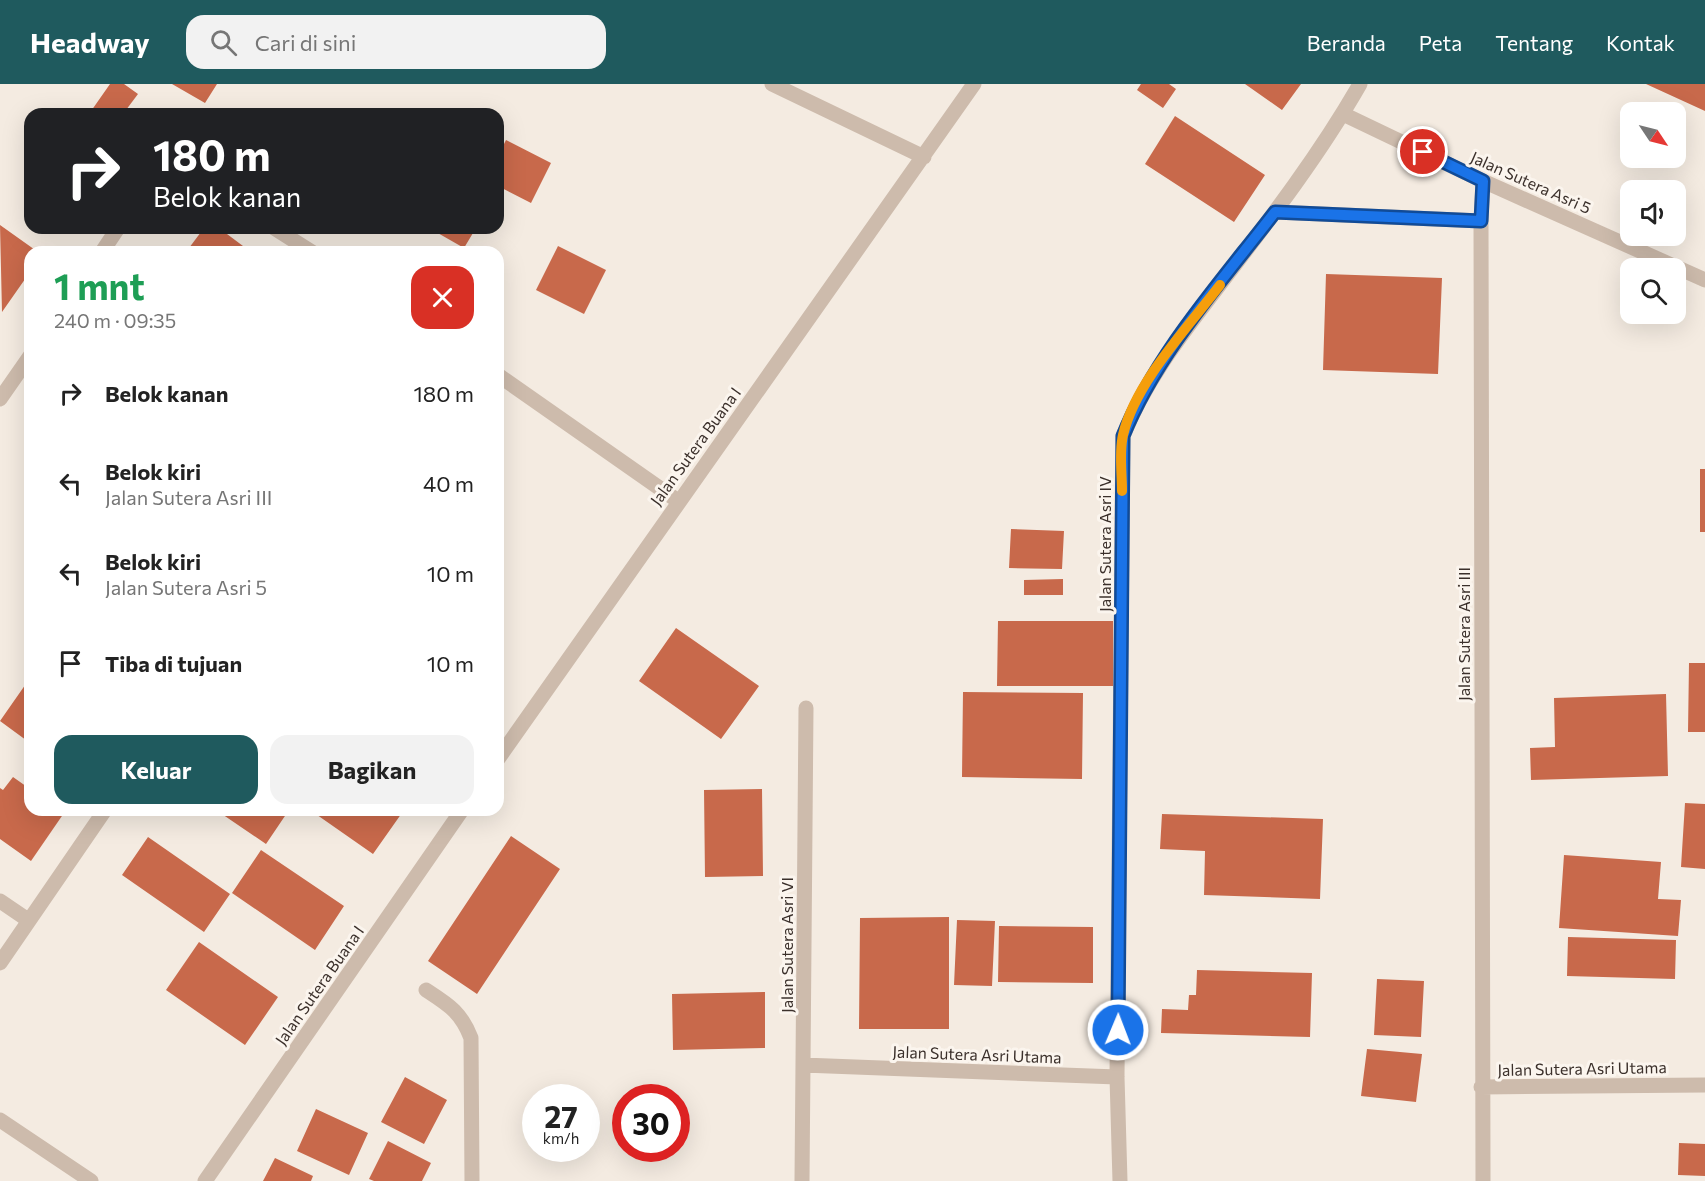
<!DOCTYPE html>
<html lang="id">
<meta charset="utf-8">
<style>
:root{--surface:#fff;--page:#f2f2f2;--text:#222;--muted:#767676;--accent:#1f5a5e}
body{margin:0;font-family:Commissioner,sans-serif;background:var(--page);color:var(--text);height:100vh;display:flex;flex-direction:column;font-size:22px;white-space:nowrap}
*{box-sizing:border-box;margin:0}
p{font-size:20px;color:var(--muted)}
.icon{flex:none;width:33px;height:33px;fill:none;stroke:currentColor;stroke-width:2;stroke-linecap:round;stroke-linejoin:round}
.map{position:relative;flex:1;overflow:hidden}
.details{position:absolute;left:24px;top:162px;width:480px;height:570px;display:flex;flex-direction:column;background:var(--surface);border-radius:18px;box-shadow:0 6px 24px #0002}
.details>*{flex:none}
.banner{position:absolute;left:24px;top:24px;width:480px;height:126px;border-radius:18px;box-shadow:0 6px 24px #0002;background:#202124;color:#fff;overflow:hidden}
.needle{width:39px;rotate:125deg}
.buttons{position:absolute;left:1620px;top:18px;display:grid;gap:12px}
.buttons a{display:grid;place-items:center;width:66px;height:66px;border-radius:12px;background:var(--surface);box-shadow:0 6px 24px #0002;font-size:30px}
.speed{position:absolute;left:522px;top:1000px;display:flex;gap:12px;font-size:30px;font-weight:700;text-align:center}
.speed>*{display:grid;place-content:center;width:78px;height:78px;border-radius:50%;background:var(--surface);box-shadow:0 6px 24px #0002;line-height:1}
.speed small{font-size:15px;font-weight:400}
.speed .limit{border:9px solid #d22;background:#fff;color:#111}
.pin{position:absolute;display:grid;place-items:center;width:51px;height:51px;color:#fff;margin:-26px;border:3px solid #fff;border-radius:50%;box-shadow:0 2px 6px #0007}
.me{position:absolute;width:66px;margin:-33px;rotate:1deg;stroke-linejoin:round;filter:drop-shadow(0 0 4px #0008)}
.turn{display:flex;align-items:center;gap:21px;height:126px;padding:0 30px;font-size:27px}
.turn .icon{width:78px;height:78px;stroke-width:2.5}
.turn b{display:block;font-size:42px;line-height:51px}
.round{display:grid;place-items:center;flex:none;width:63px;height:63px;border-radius:18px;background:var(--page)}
.summary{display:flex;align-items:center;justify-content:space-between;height:102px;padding:0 30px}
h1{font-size:36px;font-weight:700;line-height:45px;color:#1e9e55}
.button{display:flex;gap:12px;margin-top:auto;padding:12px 30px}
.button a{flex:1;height:69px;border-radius:18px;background:var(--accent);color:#fff;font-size:24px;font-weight:700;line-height:69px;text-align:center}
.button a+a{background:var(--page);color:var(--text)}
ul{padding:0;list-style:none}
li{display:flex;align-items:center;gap:18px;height:90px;padding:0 30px}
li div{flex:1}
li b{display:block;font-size:22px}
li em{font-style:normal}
header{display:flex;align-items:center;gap:36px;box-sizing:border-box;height:84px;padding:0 30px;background:var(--accent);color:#fff}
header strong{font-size:28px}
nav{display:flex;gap:33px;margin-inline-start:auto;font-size:21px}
.search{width:420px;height:54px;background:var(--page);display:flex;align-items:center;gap:15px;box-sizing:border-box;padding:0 21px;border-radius:18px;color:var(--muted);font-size:22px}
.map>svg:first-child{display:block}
.building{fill:#c8694b}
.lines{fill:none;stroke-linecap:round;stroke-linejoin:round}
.minor{stroke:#cdbbac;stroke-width:15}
.route-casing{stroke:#114b97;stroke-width:15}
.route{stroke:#1a73e8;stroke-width:10}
.slow{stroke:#f59e0b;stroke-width:10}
.labels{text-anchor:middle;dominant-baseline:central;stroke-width:6;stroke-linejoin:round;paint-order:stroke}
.street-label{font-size:16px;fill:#3b302b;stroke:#fbf5ee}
</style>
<header>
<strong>Headway</strong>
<div class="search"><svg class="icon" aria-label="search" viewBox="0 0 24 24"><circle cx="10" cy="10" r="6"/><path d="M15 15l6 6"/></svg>Cari di sini</div>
<nav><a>Beranda</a><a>Peta</a><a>Tentang</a><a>Kontak</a></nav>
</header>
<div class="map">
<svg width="1705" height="1097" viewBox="0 0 1705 1097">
<rect width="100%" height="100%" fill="#f4ebe1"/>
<path class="building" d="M110,0H124L138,10L123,30H89Z
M172,0H217L205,19Z
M1141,0H1169L1176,5L1163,24L1137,6Z
M1245,0H1301L1282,26Z
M1646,0H1705V27Z
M1175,32L1265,91L1234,138L1145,80Z
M506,56L551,79L531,119L498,102V72Z
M0,141L38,168H30V188L2,228Z
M204,144H219L251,168H186Z
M429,144H476L464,164Z
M558,162L606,186L584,230L536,206Z
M1326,190L1442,194L1438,290L1323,286Z
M1700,385H1705V448H1700Z
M1011,445L1064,447L1062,485L1009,484Z
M1063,495V511H1024V496Z
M998,537H1113V602H997Z
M676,544L759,602L721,655L639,597Z
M1689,579H1705V648H1688Z
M30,594V659L0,637Z
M963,608L1083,609L1082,695L962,693Z
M1666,610L1668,692L1531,696L1530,664L1555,663L1554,614Z
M13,693L30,705V726H59L64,729L31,777L0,755V704L3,706Z
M762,705L763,792L705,793L704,706Z
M1685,719L1705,720V785L1681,783Z
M216,726H289L266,760Z
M310,726H404L373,770Z
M1162,730L1323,735L1320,815L1204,811L1205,767L1160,765Z
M511,752L560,785L477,910L428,877Z
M148,753L230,810L204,848L122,791Z
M261,766L344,822L315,866L232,809Z
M1564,771L1661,778L1658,815L1681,816L1678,852L1559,844Z
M949,833V945H859L860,834Z
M957,836L995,837L992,902L954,901Z
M999,842L1093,843V899L998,898Z
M1568,853L1676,856L1675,895L1567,892Z
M199,858L278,913L245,961L166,906Z
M1197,886L1312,889L1310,953L1161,949L1162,925L1188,926L1189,911H1196Z
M1377,895L1424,897L1421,953L1374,951Z
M765,908V964L673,966L672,910Z
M1367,965L1422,970L1416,1018L1361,1012Z
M405,993L447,1016L424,1060L381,1038Z
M316,1025L368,1049L349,1091L297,1067Z
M388,1057L431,1079L422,1097H374L369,1095Z
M1679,1059L1705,1060V1092L1678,1091Z
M275,1074L313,1092L311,1097H263Z"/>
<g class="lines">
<path class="minor" d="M772,0L924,73
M1343,30L1483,97L1705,196
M1275,128L1481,137
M274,144L312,168
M102,168L118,144
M498,291L678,417
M0,315L30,272
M498,675L974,0
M0,817L28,836
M0,879L105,726
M426,906C449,921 461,928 471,954L472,1097
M803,981L1117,993
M1481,1003L1705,1001
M0,1036L91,1097
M205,1097L462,726
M802,1097L806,624
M1120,1097L1117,993L1123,352C1147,293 1183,249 1221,199C1270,135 1320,70 1360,0
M1483,1097L1481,137L1483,97"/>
</g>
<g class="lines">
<defs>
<path id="route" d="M1118,946L1123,352C1156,270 1221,198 1275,128L1481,137L1483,97L1423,68"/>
</defs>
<use href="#route" class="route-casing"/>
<use href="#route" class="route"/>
<path class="slow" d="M1122,407C1122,390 1119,368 1123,351C1135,299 1188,243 1220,201"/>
</g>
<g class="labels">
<g class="street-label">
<text transform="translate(1531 98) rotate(24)">Jalan Sutera Asri 5</text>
<text transform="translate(695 362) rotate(-54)">Jalan Sutera Buana I</text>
<text transform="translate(1104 460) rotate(-90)">Jalan Sutera Asri IV</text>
<text transform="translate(1463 550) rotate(-90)">Jalan Sutera Asri III</text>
<text transform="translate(786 861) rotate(-90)">Jalan Sutera Asri VI</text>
<text transform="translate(319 901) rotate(-55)">Jalan Sutera Buana I</text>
<text transform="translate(977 970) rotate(2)">Jalan Sutera Asri Utama</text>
<text transform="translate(1582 984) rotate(-1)">Jalan Sutera Asri Utama</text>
</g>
</g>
</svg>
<div class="buttons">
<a><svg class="needle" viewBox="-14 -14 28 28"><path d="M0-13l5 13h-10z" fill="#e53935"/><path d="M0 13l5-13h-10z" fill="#767676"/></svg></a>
<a><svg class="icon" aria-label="sound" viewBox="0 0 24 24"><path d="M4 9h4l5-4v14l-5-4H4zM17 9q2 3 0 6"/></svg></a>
<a><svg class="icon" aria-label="search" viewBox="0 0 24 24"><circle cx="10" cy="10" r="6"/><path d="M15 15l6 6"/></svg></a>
</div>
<div class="speed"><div>27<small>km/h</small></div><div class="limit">30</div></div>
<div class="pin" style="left:1423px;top:68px;background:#d93025"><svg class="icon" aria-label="arrive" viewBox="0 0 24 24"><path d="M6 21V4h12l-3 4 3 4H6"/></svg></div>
<svg class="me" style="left:1118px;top:946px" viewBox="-20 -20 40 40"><circle r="17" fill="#1a73e8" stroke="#fff" stroke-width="3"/><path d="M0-11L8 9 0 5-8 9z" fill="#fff"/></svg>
<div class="banner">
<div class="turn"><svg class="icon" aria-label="right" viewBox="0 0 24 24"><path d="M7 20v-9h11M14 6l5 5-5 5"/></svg><div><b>180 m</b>Belok kanan</div></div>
</div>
<section class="details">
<div class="summary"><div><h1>1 mnt</h1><p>240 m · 09:35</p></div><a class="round" style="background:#d93025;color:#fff"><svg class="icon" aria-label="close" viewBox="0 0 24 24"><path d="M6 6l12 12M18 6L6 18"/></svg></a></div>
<ul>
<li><svg class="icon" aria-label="right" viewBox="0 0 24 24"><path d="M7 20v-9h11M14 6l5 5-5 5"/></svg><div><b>Belok kanan</b></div><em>180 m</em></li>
<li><svg class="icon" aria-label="left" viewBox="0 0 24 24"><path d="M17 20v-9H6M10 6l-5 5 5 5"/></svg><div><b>Belok kiri</b><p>Jalan Sutera Asri III</p></div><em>40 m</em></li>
<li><svg class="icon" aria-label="left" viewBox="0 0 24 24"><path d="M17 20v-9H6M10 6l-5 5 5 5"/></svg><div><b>Belok kiri</b><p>Jalan Sutera Asri 5</p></div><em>10 m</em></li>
<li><svg class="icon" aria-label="arrive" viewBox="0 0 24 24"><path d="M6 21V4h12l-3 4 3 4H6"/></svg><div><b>Tiba di tujuan</b></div><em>10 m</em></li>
</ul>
<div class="button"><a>Keluar</a><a>Bagikan</a></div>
</section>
</div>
